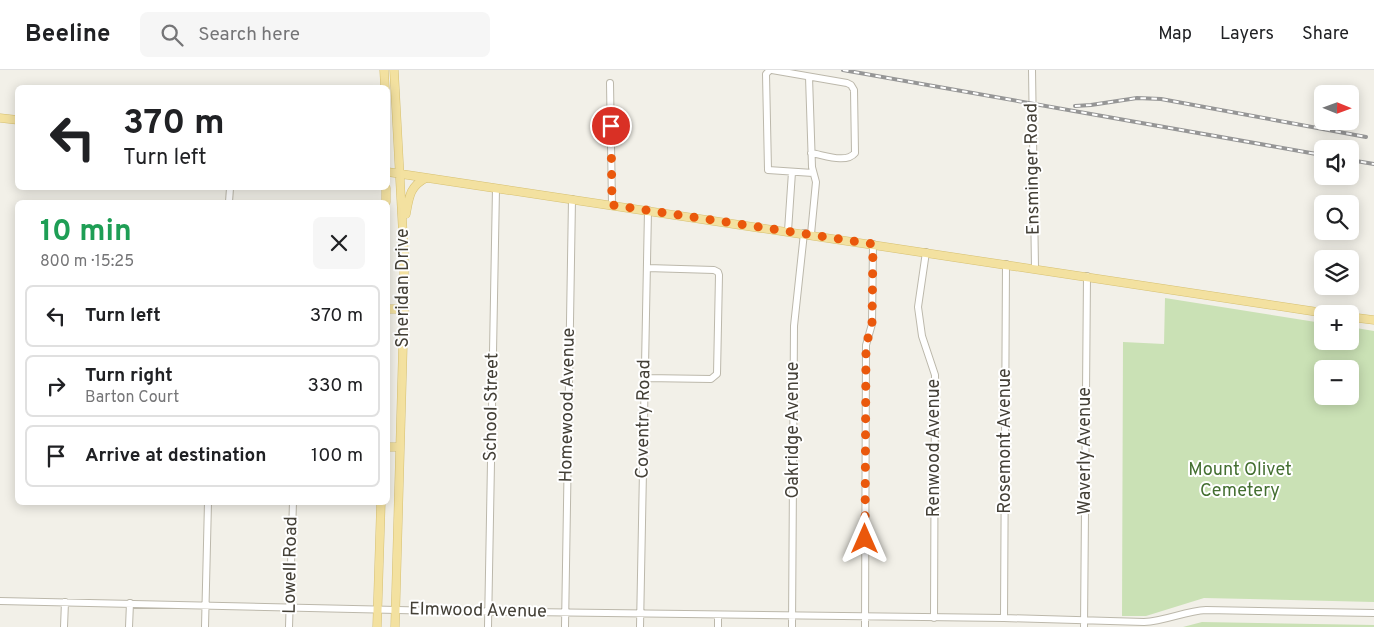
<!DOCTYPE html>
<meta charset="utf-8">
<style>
:root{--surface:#fff;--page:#f6f6f6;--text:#202124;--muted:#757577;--line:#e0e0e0}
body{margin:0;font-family:Overpass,sans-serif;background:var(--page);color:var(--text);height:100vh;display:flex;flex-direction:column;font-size:19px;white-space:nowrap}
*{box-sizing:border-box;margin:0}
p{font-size:16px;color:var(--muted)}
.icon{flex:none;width:28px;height:28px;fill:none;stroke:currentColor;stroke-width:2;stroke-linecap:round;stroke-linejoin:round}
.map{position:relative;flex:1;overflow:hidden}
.panel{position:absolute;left:15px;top:130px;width:375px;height:305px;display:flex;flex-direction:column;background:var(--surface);border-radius:8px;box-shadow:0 2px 12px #0003}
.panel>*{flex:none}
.guide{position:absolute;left:15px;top:15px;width:375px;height:105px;border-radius:8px;box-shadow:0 2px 12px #0003;background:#fff;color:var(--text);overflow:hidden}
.needle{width:32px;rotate:91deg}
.fabs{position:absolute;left:1314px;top:15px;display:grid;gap:10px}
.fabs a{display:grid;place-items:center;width:45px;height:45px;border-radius:8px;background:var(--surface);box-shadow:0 2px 12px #0003;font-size:25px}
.pin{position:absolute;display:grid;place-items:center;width:42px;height:42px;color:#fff;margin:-21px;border:2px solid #fff;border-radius:50%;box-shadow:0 1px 5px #0007}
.me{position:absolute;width:55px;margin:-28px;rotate:0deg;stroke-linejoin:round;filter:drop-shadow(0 0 4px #0008)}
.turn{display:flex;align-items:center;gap:18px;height:105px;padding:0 25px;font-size:22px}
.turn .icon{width:65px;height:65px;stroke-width:2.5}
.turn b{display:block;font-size:35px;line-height:42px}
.round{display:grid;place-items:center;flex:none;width:52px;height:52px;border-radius:8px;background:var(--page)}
.overview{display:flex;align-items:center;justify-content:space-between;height:85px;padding:0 25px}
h1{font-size:30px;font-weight:700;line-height:38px;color:#1e9e55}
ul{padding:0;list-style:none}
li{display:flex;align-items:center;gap:15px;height:62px;margin:0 10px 8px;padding:0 15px;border:2px solid var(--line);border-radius:8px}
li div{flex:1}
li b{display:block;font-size:19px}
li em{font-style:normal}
header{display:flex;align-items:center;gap:30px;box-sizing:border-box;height:70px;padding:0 25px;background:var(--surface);border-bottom:1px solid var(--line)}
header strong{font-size:24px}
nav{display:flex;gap:28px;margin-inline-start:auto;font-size:18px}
.search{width:350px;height:45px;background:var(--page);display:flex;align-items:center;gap:12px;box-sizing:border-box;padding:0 18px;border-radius:8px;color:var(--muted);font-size:19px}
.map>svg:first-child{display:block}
.green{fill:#cae1b5;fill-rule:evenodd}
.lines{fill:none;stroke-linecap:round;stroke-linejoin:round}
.minor-casing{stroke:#bcb8ab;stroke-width:8}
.major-casing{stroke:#d6c072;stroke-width:9}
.minor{stroke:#fff;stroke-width:6}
.major{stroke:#f3e1a0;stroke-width:8}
.rail-casing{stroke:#969696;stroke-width:4}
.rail{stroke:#fff;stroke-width:2;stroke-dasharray:5.5;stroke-linecap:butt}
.route{stroke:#ea580c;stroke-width:9;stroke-dasharray:0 16.2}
.labels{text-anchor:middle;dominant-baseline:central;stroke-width:4;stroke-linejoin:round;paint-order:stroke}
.street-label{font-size:18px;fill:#444037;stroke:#fff}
.park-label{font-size:18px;fill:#446f31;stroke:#fff}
</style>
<header>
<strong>Beeline</strong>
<div class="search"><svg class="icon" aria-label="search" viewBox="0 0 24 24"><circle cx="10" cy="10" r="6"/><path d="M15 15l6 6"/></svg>Search here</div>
<nav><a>Map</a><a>Layers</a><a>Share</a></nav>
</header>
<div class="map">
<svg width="1374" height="557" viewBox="0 0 1374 557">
<rect width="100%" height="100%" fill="#f2f0e8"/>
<path class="green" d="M1165,228L1322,253V271H1350V257L1374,261V532L1204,528L1146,546H1122L1123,272L1164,274ZM1322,299H1350V326H1322Z
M1202,552L1374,555V557H1183Z"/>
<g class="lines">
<defs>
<path id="minor" d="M770,0L766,4L768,100L813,103
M772,0L847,13L851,15L854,20L855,83C846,94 824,85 811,83
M1032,0L1035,198
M809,7L812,97L816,112L811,164
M610,13L612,135
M229,132L230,118
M788,161L792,102
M926,182L918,237L922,266L935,305L934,548
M645,308L711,309L717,304L719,205L718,202L714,200L647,198
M0,531L441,541L1004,548L1144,552C1166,551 1185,541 1206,540L1374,543
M1004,548L1006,194
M64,557L65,532
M129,557L130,533
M205,557L208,432
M289,557L293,432
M488,557L496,118
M565,557L572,129
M640,557L648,140
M718,557V545
M792,557L794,256L804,163
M865,557L866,275L872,254L873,174
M1084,557L1087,206"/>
<path id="major" d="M384,0L385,18
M394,0L404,183V239L395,557
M0,48L18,50
M388,102L1331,244
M386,118V132
M406,144C409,127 410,116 426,108
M388,239H404
M1350,247L1374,250
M388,377H400
M377,557L381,432"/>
</defs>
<use href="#minor" class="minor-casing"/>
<use href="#major" class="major-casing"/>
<use href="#minor" class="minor"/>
<use href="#major" class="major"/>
<defs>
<path id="rail" d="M843,0L1322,85
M1075,36L1091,35L1137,28L1161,29L1366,67
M1350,90L1374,94"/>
</defs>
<use href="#rail" class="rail-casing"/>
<use href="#rail" class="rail"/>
</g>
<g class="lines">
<path class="route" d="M611,56L612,135L873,174L872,254L866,275L865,469"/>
</g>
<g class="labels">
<g class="street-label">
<text transform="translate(1033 99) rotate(-91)">Ensminger Road</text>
<text transform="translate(403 218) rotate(-90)">Sheridan Drive</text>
<text transform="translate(568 335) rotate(-89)">Homewood Avenue</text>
<text transform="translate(492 337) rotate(-89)">School Street</text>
<text transform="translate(644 349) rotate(-89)">Coventry Road</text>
<text transform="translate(793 360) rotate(-90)">Oakridge Avenue</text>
<text transform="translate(1005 371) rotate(-90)">Rosemont Avenue</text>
<text transform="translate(934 378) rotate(-90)">Renwood Avenue</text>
<text transform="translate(1085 381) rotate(-90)">Waverly Avenue</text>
<text transform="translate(291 495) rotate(-89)">Lowell Road</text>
<text transform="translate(478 541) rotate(1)">Elmwood Avenue</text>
</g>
<g class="park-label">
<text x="1240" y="400">Mount Olivet<tspan x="1240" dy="21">Cemetery</tspan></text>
</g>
</g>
</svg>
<div class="fabs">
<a><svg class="needle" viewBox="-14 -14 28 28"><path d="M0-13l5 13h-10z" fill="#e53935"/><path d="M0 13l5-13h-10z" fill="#757577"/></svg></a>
<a><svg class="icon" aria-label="sound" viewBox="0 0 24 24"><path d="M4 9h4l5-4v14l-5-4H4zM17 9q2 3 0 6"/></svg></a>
<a><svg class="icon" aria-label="search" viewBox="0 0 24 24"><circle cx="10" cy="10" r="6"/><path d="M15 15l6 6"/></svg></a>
<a><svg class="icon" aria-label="layers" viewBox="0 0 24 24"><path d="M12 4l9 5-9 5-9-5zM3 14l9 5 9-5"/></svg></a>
<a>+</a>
<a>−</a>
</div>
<div class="pin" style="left:611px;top:56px;background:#d93025"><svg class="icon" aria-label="arrive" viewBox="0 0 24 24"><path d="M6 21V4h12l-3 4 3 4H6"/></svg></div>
<svg class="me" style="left:865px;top:469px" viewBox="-20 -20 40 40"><path d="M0-17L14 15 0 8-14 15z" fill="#ea580c" stroke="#fff" stroke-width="4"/></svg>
<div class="guide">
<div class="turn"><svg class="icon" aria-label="left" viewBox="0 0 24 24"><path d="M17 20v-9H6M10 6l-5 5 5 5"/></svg><div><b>370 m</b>Turn left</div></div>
</div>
<section class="panel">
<div class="overview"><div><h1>10 min</h1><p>800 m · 15:25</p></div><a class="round"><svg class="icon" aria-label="close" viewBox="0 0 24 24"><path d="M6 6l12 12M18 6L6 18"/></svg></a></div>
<ul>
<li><svg class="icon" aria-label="left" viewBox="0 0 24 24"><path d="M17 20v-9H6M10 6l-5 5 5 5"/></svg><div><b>Turn left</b></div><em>370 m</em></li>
<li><svg class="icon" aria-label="right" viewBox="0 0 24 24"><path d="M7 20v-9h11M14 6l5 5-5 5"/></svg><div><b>Turn right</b><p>Barton Court</p></div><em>330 m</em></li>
<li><svg class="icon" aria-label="arrive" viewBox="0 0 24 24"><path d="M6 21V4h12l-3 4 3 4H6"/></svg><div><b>Arrive at destination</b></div><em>100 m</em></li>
</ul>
</section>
</div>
